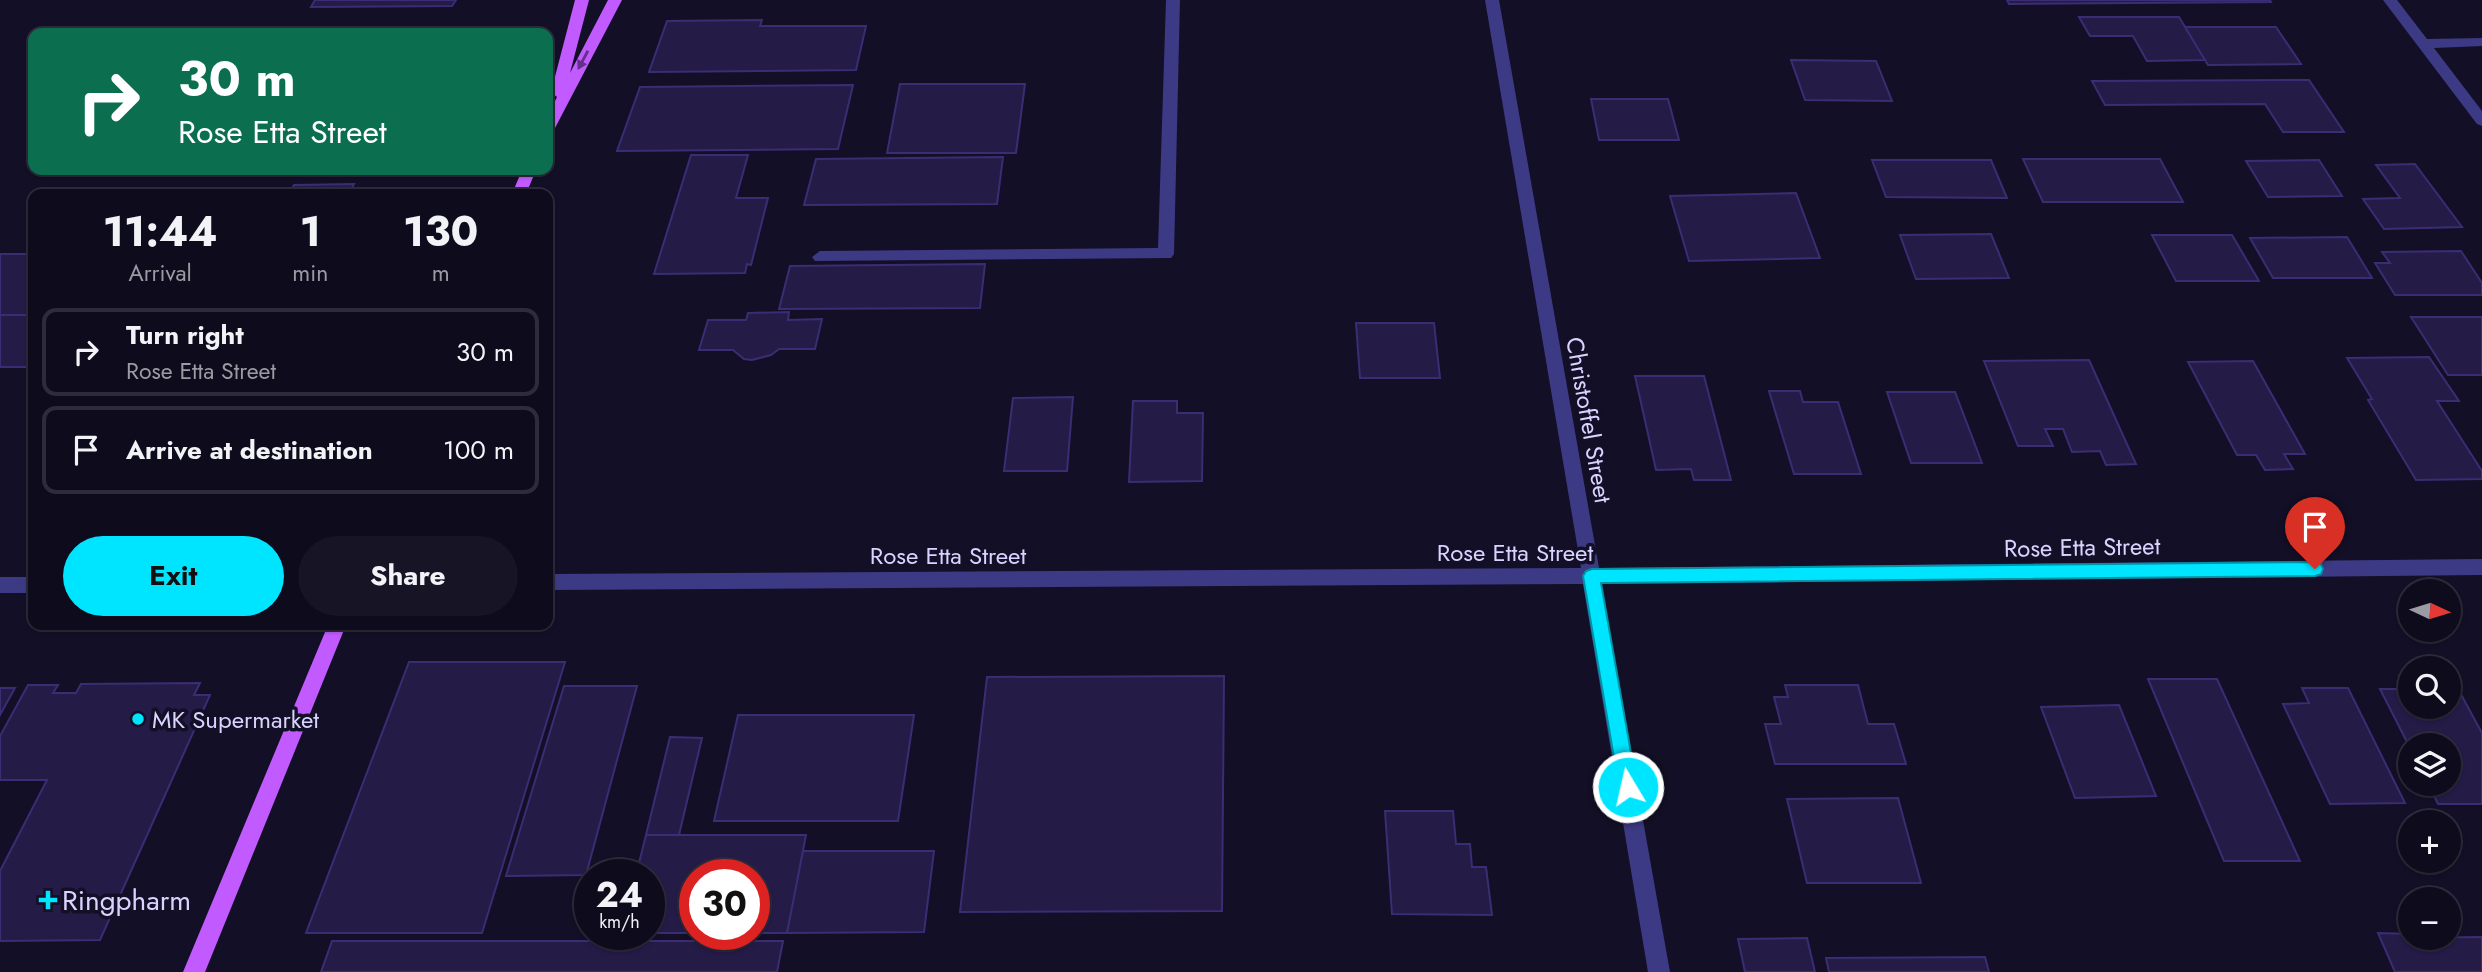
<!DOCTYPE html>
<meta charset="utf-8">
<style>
:root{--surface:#0e0b1c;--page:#171425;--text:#f1f3f6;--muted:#9b9ba3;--line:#2e2b3b;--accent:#00e5ff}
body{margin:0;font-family:Jost,sans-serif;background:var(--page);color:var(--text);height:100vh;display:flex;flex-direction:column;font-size:26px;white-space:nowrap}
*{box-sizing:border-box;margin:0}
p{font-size:23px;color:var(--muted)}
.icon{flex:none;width:38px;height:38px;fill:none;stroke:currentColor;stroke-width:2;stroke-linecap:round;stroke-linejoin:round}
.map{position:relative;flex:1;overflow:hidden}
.side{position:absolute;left:28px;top:189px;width:525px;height:441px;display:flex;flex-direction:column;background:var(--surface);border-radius:14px;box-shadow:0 2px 5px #0004,0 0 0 2px var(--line)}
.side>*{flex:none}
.hud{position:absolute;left:28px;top:28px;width:525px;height:147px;border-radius:14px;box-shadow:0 2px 5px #0004,0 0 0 2px var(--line);background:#0b6e4f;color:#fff;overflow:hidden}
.needle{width:46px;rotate:94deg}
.buttons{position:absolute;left:2398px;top:579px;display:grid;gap:14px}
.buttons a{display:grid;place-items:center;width:63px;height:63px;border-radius:50%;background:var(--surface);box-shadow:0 2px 5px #0004,0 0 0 2px var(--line);font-size:35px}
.speed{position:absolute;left:574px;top:859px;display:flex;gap:14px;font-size:35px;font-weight:700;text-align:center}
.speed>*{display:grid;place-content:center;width:91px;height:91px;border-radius:50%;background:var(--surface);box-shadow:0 2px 5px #0004,0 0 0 2px var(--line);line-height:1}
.speed small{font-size:18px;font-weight:400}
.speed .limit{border:10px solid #d22;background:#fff;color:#111}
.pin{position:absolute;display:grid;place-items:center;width:60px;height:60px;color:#fff;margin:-72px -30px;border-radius:50% 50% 50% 0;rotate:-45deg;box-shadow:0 0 7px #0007}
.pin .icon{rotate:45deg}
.me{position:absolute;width:77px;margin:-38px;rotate:351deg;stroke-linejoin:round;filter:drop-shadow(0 0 5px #0008)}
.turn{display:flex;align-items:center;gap:24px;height:147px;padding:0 35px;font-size:32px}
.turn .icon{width:91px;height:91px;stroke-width:2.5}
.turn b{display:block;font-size:49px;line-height:60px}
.eta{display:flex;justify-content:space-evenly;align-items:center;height:119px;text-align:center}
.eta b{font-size:42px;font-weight:700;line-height:49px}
.button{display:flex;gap:14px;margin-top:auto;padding:14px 35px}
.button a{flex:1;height:80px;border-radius:42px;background:var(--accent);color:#111;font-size:28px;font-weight:700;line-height:80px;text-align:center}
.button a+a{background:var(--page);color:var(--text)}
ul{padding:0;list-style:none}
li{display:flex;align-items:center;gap:21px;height:88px;margin:0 14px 10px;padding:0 21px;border:4px solid var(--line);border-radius:14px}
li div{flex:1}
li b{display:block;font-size:26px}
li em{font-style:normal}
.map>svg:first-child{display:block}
.building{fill:#241b47;stroke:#3b2d73;stroke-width:2}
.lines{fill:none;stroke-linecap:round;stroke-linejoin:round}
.minor{fill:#3d3a85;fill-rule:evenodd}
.major{fill:#c25bff;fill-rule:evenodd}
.oneway{fill:#623188}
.route{fill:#00e5ff;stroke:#0095a6;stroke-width:2}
.poi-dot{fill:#00e5ff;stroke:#130f26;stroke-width:2.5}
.labels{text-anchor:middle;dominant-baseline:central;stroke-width:7;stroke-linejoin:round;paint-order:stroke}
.street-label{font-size:24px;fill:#d9d4ff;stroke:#130f26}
.poi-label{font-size:24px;fill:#d9d4ff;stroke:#130f26;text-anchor:start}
.near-poi-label{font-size:28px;fill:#d9d4ff;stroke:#130f26;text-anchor:start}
</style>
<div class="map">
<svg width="2482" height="972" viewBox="0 0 2482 972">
<rect width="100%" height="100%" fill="#130f26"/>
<path class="building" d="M315,0H456L452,6L311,7Z
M2007,0H2270L2271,2L2009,4Z
M2079,17H2179L2205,60L2147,61L2133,36H2090Z
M762,20L760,26H866L856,70L649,72L667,21Z
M2185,27H2276L2301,64L2208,65Z
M154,30L348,31L346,33H151Z
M1791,60L1876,61L1892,101L1805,100Z
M2309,80L2344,132H2283L2265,104L2105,105L2092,81Z
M900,84H1025L1016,153H887Z
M853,85L838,149L617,151L640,87Z
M1591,99H1668L1679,140H1599Z
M691,155H748L736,198H768L751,265L747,264L745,273L654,274Z
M1003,157L997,204L804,205L816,159Z
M2023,159H2160L2183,202H2043Z
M1872,160H1991L2007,198L1886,197Z
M2319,160L2342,196L2268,197L2246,161Z
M2415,164L2462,227L2384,229L2363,199L2400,198L2376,165Z
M354,184L349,194H289L294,185Z
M1796,193L1820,258L1689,261L1670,196Z
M1991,234L2009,278L1916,279L1900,235Z
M2152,235H2232L2259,281H2176Z
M2347,237L2372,278H2273L2250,238Z
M2461,251L2482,283V295H2395L2375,263H2390L2382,252Z
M0,254H33V315H0Z
M985,264L980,308L779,309L790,266Z
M789,312L788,320L822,319L815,349H779L771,355L752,360L744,359L733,350H699L708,320H746L748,313Z
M0,315H33V367H0Z
M2411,317H2482V375H2448Z
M1356,323H1434L1440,378H1360Z
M2429,357L2459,401H2437L2482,471V479L2416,480L2368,400L2372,399L2347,358Z
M2089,360L2136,464L2106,465L2100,451L2072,452L2063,429H2045L2053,446H2018L1984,361Z
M2253,361L2305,454H2284L2293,469L2265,470L2256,455H2237L2188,362Z
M1635,376H1704L1731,480H1694L1691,469L1656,470Z
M1769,391H1800L1803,402H1838L1861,474H1794Z
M1887,392H1955L1982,463H1911Z
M1073,397L1067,471H1004L1013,398Z
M1133,401H1177V413H1203L1202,481L1129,482Z
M409,662H565L482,933H306Z
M1224,676L1222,911L960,912L987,677Z
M2399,676H2410V707H2448V676H2451L2482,733V804H2438L2428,784H2448V746H2410V748L2380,689H2405Z
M2148,679H2217L2300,861H2224Z
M200,683L194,695H210L100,940L0,941V871L47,780H0V736L28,685H58L53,693H76L81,684Z
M1785,685H1858L1868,724H1894L1906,764H1775L1765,724H1781L1774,697H1788Z
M564,686H637L586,875L506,876Z
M0,688H15L0,715Z
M2302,688H2348L2405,803L2330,804L2283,704L2309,703Z
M2119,705L2156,796L2075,798L2041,707Z
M738,715H914L898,821H714Z
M670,737L702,738L679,835H646Z
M1898,798L1921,883H1807L1787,799Z
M1385,811H1453L1456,844H1470L1472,867H1486L1492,915L1392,914Z
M646,835H806L787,933H754V875H695V933H649V875H636Z
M803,851H934L924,932L787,933Z
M2378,933L2410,934V938L2482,937V972H2395Z
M1807,938L1815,972H1745L1738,939Z
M332,941H783L777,972H321Z
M1985,957L1989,972H1829L1826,958Z"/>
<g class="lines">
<path class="minor" d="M1166,0H1180L1174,254L1171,258L815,261L812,257L820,251L1158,248Z
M1485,0H1499L1599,568L2482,559V575L1601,584L1670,972H1648L1583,584L548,590V574L1581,568Z
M2383,0H2397L2427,39L2482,38V46L2434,48L2482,111V126L2477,124Z
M0,577H33V593H0Z"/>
<path class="major" d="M575,0H589L570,73L608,0H622L555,128L548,133V115L557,97L551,92Z
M522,170H536L526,194H512Z
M328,625H346L205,972H183Z"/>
</g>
<defs><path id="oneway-solid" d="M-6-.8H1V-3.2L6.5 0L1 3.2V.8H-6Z" transform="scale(1.75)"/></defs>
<use class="oneway" href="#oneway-solid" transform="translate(583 60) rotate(118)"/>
<path class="route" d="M2315,562L2321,564L2323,569L2321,574L2315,576L1601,583L1637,787L1634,793L1628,796L1621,793L1619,787L1583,576L1586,571L1592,569Z"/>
<g class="poi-dot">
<circle cx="138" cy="719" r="7"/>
<path d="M44.5 889.5h7v7h7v7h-7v7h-7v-7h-7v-7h7z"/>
</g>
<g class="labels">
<g class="street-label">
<text transform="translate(1589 420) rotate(80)">Christoffel Street</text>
<text transform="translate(2082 547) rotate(-1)">Rose Etta Street</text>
<text x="1515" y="552">Rose Etta Street</text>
<text x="948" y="555">Rose Etta Street</text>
</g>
<g class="poi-label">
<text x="152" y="719">MK Supermarket</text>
</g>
<g class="near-poi-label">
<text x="62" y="900">Ringpharm</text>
</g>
</g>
</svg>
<div class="buttons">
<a><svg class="needle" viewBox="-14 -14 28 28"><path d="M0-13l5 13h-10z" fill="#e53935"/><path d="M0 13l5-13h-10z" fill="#9b9ba3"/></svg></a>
<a><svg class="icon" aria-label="search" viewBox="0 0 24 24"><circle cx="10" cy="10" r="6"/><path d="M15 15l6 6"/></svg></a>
<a><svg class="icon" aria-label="layers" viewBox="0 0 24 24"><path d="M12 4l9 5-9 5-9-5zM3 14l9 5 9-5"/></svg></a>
<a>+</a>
<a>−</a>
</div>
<div class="speed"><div>24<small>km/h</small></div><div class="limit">30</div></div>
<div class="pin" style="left:2315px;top:569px;background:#d93025"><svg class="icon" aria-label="arrive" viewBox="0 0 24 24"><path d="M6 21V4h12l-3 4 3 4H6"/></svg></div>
<svg class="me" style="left:1628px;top:787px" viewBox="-20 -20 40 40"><circle r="17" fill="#00e5ff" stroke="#fff" stroke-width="3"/><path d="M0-11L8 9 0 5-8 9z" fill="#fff"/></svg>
<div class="hud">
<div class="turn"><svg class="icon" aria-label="right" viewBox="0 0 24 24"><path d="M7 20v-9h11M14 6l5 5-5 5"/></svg><div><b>30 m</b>Rose Etta Street</div></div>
</div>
<section class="side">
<div class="eta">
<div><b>11:44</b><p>Arrival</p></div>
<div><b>1</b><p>min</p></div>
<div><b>130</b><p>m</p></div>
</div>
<ul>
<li><svg class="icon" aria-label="right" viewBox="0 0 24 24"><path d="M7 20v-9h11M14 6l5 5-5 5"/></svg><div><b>Turn right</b><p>Rose Etta Street</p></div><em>30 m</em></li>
<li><svg class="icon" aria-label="arrive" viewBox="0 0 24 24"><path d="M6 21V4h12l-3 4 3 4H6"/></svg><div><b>Arrive at destination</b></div><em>100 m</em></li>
</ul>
<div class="button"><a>Exit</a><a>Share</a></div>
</section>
</div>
